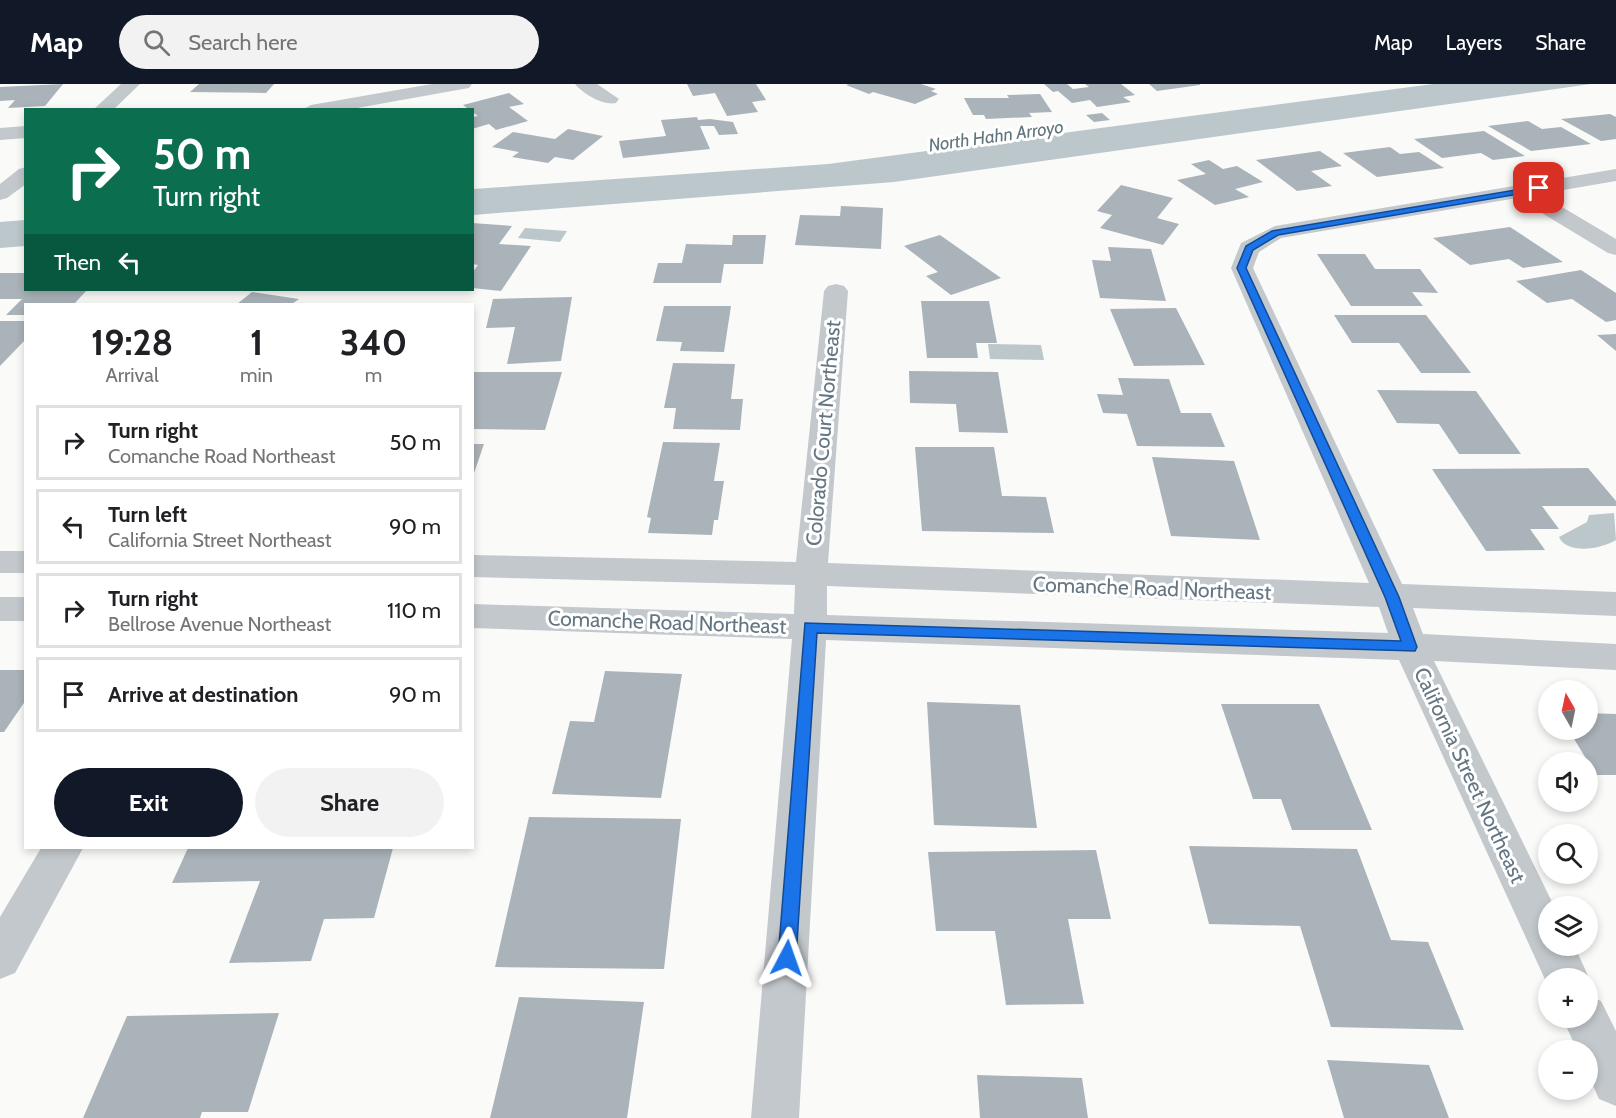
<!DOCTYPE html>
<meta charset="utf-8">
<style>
:root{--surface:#fff;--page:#f2f2f2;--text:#202124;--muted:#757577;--line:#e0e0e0;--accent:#111827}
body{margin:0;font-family:Cabin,sans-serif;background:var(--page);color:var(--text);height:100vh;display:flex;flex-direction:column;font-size:22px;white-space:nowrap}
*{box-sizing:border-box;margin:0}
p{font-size:20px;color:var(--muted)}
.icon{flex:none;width:33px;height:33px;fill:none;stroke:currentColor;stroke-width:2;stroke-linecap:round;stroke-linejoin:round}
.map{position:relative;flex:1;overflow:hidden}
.drawer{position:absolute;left:24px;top:219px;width:450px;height:546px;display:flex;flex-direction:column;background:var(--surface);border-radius:0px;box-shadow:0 3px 9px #0003}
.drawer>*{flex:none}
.hud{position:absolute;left:24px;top:24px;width:450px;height:183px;border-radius:0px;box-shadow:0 3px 9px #0003;background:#0b6e4f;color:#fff;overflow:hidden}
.needle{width:39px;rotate:351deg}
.buttons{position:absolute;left:1538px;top:596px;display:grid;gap:12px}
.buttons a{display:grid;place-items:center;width:60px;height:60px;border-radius:50%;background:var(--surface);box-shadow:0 3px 9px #0003;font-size:30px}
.pin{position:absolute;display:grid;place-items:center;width:51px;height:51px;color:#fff;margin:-26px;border-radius:12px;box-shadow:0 3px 9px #0006}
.me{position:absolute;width:66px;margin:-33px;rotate:4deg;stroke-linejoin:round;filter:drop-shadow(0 0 4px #0008)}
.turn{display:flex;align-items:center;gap:21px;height:126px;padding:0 30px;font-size:27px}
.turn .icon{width:78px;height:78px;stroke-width:2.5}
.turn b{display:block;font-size:42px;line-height:51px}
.then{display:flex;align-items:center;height:57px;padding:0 30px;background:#0003;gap:12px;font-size:22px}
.eta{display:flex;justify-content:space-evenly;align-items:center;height:102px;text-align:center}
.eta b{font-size:36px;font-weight:700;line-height:42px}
.action{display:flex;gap:12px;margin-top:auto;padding:12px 30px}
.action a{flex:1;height:69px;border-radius:36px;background:var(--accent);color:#fff;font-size:24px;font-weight:700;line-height:69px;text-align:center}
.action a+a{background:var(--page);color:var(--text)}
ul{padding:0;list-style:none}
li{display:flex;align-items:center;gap:18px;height:75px;margin:0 12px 9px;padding:0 18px;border:3px solid var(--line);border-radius:0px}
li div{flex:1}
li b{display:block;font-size:22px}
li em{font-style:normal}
header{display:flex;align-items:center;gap:36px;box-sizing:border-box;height:84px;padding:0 30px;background:var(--accent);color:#fff}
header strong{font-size:28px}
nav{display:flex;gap:33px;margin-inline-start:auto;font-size:21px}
.search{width:420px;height:54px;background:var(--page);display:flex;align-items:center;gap:15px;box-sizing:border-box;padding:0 21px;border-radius:33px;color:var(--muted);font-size:22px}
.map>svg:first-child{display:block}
.water{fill:#bbc7cb}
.building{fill:#aab3b9}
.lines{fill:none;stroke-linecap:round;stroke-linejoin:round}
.minor{fill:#c3c8cc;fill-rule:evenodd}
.route{fill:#1a73e8;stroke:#114b97;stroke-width:1.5}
.labels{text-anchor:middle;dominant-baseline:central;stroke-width:6;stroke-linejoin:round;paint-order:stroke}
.far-water-label{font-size:18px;font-style:italic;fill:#60757c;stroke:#fff}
.street-label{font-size:21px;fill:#657683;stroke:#fff}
</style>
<header>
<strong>Map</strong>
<div class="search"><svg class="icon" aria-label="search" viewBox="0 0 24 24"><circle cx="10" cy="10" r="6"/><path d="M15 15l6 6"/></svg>Search here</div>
<nav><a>Map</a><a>Layers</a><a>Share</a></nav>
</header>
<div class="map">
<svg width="1616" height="1034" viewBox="0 0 1616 1034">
<rect width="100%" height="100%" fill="#fafaf8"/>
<path class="water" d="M1433,0H1591L894,98L473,131V105L828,80Z
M25,136V162L0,164V138Z
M525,144L567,147L560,158L518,154Z
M988,260L1041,261L1044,276L990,275Z
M1614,429L1616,456C1602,465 1567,471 1559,453L1587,438L1589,431Z"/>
<path class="building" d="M63,0L45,22L8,24L15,16L0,17V3Z
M199,0H274L266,9L190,8Z
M687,0H756L766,16L752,18L758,28L727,32L715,9L693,12Z
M849,0H921L936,5L931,7L938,10L915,20L873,8L869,10L846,1Z
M1044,0H1067L1073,5L1089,3L1085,0H1121L1135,11L1123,13L1131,18L1097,23L1090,16L1072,19L1058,7L1053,8Z
M1149,0H1200V1L1157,7Z
M509,9L524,20L509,23L528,37L496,46L489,40L472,45V33L478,32L463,21Z
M1040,10L1052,28L1029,29L1032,33L986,35L984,31H973L964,14H1009L1007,11Z
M1102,29L1110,36L1094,38L1086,31Z
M1610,30L1616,33V55L1601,57L1561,35Z
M697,33L698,36L710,35L733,38L738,50L719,51L714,42H700L710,65L623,74L619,57L666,52L661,36Z
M1528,37L1542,45L1561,43L1591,60L1531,67L1488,42Z
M568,45L603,52L573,76L555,73L548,79L512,73L519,68L492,63L513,48L555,55Z
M1484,47L1525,72L1493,76L1481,69L1442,74L1414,55Z
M1390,63L1400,70L1419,68L1444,84L1377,93L1343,69Z
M1320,67L1342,82L1311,87L1332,102L1297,107L1256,76Z
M1209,76L1223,85L1237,82L1263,98L1235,105L1249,113L1215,121L1177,96L1206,90L1191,80Z
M1121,101L1173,114L1157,134L1179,140L1163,161L1100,144L1112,131L1097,127Z
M841,122L883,124L881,165L795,161L800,131L840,132Z
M472,139L512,142L499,160L531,162L501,207L472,204V189L478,181L472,180Z
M1510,143L1563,178L1523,184L1509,175L1470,181L1433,154Z
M733,151H766L763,180H724L721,199H653L658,179H682L686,160L732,161Z
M940,151L1001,194L951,211L926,192L938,188L904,162Z
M1108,163L1151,165L1166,217L1100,214L1092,176L1111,177Z
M1317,170H1365L1375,185H1420L1438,209L1412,208L1423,222H1351Z
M1581,186L1616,209V236L1606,238L1572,215L1547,219L1516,197Z
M0,189H26V206H87L74,220H26V231H6L22,215H0Z
M252,208L299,215L292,220H237Z
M572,213L561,277L507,280L515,243L486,244L493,215Z
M921,217H989L997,259H976L978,274H927Z
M664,222H731L724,268L680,267L682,258L656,257Z
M1176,224L1205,281L1134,282L1110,225Z
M1334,231H1426L1471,289H1421L1399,259H1352Z
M0,237H26V255L0,282Z
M1616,250V267L1597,251Z
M673,279L735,280L731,315H743L740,346L673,345L676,324H664Z
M909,287L998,288L1008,349L959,348L956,320L910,319Z
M472,288H562L545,346L472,345Z
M1118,294L1169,295L1181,329H1211L1225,363L1137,362L1127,330L1103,329L1097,310L1123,311Z
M1377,306L1476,307L1521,370H1459L1439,340L1397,339Z
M663,358L720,359L714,397H724L718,436H714L712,451L648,449L651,434L647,433Z
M472,360H484L473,392H472Z
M915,363H994L1002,412L1046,413L1054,449L922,447Z
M1152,373L1234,377L1260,456L1171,452Z
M1588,384L1616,417V422H1542L1559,445H1530L1545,466L1486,467L1432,385Z
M0,586H26V616L4,648H0Z
M605,587L682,590L661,714L552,710L570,637L594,638Z
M927,618L1020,621L1037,744L934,741Z
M1221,620H1319L1372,746H1292L1281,715H1253Z
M1587,629L1616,630V691H1596L1568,645H1587Z
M529,733L681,735L664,885L495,883Z
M1189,762L1357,765L1391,856L1428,858L1464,946L1331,943L1300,842L1209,840Z
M188,764L349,765L393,764L374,834L324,835L311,877L229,879L260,797L172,799Z
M1096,766L1111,835H1068L1084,920L1006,921L995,847H936L928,768Z
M519,913L644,918L627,1034H490Z
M279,929L248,1028H202L200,1034H83L127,932Z
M1327,976L1429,981L1449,1034H1344Z
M977,991L1082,994L1088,1034H980Z"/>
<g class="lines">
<path class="minor" d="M121,0H140L113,26H93Z
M432,0H472L469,4L463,5L346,26H302L311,21Z
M575,0H597L619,15L616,19C604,22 583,10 575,0Z
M26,42V54L0,56V44Z
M26,83V100L7,114L0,116V100L19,85Z
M1616,85V97L1540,110L1616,155V171L1608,169L1517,114L1281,154L1259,168L1253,184L1402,500L1616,508V532L1413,524L1423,550L1616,560V586L1434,577L1554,822H1548V861H1574L1589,894L1587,899V894H1548V902L1399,576L826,556L799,1034H751L792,555L472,544V520L794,530L795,501L472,493V471L796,478L824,207L828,202L836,200L844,202L848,207L828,479L1369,499L1231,184L1241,159L1275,142ZM827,502L1379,523L1388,549L827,531Z
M0,467H26V489H0Z
M0,513H26V537H0Z
M41,764H83L15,889L0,895V833Z
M1587,911L1601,917L1616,947V1022L1599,1015L1587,988V966H1577L1562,933H1587Z"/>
</g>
<path class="route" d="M1539,102L1543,104L1542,106L1278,151L1253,166L1246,184L1399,513L1417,563L1415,567L817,549L796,874L793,881L787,883L780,881L778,874L805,539L1401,557L1385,513L1237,184L1246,162L1272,147Z"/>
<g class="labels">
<g class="far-water-label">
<text transform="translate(996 52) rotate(-8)">North Hahn Arroyo</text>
</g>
<g class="street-label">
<text transform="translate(823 349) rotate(-85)">Colorado Court Northeast</text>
<text transform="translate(1152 504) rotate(2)">Comanche Road Northeast</text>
<text transform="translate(667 538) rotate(2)">Comanche Road Northeast</text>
<text transform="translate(1470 691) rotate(65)">California Street Northeast</text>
</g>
</g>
</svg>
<div class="buttons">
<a><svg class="needle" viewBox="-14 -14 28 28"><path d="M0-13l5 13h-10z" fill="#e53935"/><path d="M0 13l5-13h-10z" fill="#757577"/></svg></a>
<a><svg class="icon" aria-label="sound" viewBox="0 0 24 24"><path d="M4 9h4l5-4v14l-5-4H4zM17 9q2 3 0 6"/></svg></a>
<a><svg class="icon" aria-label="search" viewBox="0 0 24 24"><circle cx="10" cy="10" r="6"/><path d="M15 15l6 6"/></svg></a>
<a><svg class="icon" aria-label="layers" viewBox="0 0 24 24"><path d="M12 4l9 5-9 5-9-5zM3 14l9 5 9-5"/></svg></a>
<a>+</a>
<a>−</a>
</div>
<div class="pin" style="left:1539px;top:104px;background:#d93025"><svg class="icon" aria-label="arrive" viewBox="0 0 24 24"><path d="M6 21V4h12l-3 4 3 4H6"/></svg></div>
<svg class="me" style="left:787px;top:874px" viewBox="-20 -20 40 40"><path d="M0-17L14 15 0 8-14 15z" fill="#1a73e8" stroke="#fff" stroke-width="4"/></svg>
<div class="hud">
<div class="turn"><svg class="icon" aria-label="right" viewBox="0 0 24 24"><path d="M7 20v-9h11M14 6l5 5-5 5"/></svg><div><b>50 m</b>Turn right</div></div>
<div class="then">Then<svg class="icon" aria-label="left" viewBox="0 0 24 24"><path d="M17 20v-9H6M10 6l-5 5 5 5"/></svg></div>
</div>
<section class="drawer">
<div class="eta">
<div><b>19:28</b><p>Arrival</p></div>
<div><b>1</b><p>min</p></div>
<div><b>340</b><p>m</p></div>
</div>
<ul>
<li><svg class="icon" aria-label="right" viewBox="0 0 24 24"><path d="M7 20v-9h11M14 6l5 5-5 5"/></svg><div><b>Turn right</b><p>Comanche Road Northeast</p></div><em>50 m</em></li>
<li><svg class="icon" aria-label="left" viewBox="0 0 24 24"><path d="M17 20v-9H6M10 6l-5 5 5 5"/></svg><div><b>Turn left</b><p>California Street Northeast</p></div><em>90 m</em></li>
<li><svg class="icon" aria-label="right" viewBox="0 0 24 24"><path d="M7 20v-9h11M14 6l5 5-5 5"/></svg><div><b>Turn right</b><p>Bellrose Avenue Northeast</p></div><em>110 m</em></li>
<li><svg class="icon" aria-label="arrive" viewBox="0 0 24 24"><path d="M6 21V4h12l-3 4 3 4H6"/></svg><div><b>Arrive at destination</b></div><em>90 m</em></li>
</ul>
<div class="action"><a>Exit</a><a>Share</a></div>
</section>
</div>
